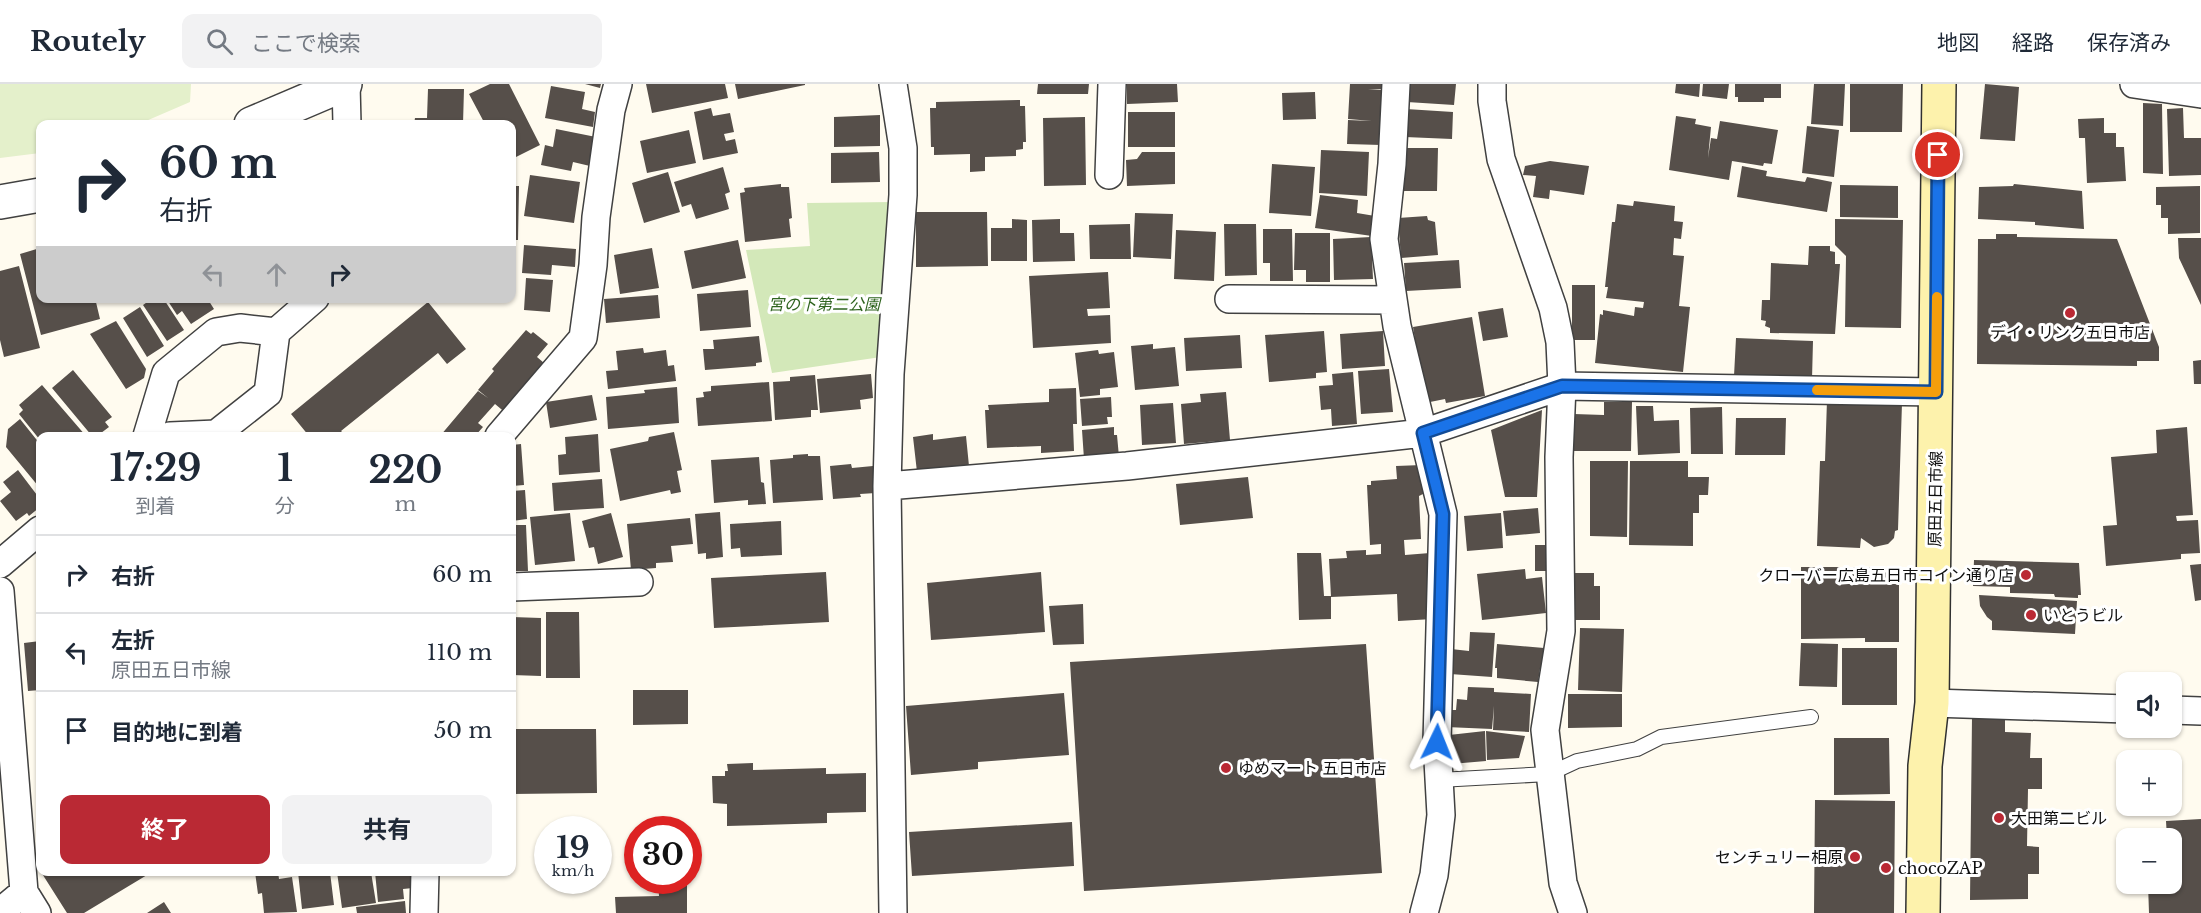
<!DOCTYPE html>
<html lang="ja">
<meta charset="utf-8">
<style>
:root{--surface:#fff;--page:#f2f2f3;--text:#1f2937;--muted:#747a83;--line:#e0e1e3;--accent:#ba2934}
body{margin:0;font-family:"Libre Baskerville","Noto Sans JP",serif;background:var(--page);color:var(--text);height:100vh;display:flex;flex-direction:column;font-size:22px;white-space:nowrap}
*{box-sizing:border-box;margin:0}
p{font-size:20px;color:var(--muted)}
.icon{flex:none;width:33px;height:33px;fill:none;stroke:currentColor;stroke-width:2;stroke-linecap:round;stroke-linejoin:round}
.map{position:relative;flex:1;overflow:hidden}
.details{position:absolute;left:36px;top:348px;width:480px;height:444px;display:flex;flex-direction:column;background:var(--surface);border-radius:12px;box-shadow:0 2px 4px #0004}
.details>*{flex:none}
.hud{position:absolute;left:36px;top:36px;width:480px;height:183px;border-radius:12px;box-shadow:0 2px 4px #0004;background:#fff;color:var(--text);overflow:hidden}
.tools{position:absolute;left:2116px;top:588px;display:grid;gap:12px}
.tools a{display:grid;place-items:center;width:66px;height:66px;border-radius:12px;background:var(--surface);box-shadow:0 2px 4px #0004;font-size:30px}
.speed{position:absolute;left:534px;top:732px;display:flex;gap:12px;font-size:30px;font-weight:700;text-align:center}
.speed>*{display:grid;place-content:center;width:78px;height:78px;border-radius:50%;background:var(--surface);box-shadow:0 2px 4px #0004;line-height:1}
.speed small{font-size:15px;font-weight:400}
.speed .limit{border:9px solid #d22;background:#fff;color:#111}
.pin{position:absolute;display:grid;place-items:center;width:51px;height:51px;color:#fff;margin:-26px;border:3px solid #fff;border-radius:50%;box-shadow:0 2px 6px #0007}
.me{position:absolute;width:66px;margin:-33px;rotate:2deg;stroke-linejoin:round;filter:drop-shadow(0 0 4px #0008)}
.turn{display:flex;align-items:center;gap:21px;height:126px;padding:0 24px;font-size:27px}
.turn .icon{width:78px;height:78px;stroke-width:2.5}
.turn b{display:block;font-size:42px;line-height:51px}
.lanes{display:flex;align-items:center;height:57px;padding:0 24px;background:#0003;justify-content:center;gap:30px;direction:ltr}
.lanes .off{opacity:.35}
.eta{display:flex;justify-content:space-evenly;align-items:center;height:102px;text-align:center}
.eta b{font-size:36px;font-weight:700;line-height:42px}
.cta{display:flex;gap:12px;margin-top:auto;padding:12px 24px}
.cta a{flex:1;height:69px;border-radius:12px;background:var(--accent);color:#fff;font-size:24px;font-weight:700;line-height:69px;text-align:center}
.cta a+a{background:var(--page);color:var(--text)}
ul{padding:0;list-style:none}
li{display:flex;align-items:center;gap:18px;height:78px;padding:0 24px;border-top:2px solid var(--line)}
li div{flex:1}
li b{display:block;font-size:22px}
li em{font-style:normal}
header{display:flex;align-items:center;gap:36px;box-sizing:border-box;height:84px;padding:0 30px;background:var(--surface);border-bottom:2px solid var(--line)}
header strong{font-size:28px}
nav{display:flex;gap:33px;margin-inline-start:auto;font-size:21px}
.search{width:420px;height:54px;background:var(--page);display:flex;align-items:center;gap:15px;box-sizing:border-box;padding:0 21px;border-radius:12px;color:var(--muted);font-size:22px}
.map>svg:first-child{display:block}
.green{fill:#d3e8b9}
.pitch{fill:#e4f0cb}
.building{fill:#564f4a}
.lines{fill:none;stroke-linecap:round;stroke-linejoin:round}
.service-casing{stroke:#414141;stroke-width:16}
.minor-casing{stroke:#414141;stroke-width:30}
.tertiary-casing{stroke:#414141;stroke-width:36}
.secondary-casing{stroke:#303030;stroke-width:36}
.service{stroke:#fff;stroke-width:14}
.minor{stroke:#fff;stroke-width:27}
.tertiary{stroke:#fff;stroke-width:33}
.secondary{stroke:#fdf2ac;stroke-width:33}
.route-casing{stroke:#114b97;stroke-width:15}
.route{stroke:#1a73e8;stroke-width:10}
.slow{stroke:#f59e0b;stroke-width:10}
.poi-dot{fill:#ba2934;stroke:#fff;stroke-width:2}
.labels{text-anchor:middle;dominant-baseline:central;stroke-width:6;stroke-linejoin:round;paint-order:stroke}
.park-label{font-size:16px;font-style:italic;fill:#2f641f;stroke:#fff}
.poi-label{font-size:16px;fill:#0e0e0e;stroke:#fff;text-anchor:start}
.street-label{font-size:16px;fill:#0e0e0e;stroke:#fff}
</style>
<header>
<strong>Routely</strong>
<div class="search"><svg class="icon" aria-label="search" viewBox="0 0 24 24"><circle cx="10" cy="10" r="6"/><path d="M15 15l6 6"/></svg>ここで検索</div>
<nav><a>地図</a><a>経路</a><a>保存済み</a></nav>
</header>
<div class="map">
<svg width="2201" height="829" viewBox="0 0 2201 829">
<rect width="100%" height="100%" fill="#fffbef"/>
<path class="green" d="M894,118L881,273L772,289L746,166L810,162L807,119Z"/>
<path class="pitch" d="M0,0H191L190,18L139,40H40V69L0,74Z"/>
<path class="building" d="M490,0H509L540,61L516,73L512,64V40H485L469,10Z
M585,0H601L600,4Z
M646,0H725L728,14L652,29Z
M735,0H805V1L738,15Z
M1038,0H1089L1088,10H1037Z
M1127,0H1177L1178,18L1127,20Z
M1350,0H1384V5H1368L1384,6L1381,61L1347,60L1348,36L1372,37L1348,35Z
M1408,0H1456L1454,21L1407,18Z
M1676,0H1700L1699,13L1675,9Z
M1703,0H1729L1727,15L1702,12Z
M1735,0H1781V14H1764V18H1738V13H1735Z
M1814,0H1845L1843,42L1811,40Z
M1850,0H1903L1902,48H1850Z
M1985,0L2019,3L2015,57L1980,55Z
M551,2L585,8L582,25L595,28L593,43L545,34Z
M428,5H464L463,40H414L415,34H427Z
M1315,8L1316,35L1283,36L1282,9Z
M1020,16V22H1025L1026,58H1023V65L1016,66V72L985,73V87L970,88V70L934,71V63H931L930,24H936V18Z
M2143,19L2162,20L2163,90L2143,89Z
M711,24L713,32L730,29L734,48L724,50L726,57L735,55L738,69L703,76L694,28Z
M2183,24L2184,54H2201V91L2169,92L2167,25Z
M1406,25L1453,28L1452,55L1405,53Z
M1128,28H1175V63H1128Z
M880,31V62L834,63V33Z
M1676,32L1696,35L1695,40L1711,43L1708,74L1711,54L1717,55L1720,37L1778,46L1772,80L1764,79L1763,82L1732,77L1729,96L1669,86Z
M1085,33L1086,101L1044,102L1043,34Z
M2104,34V49H2116V63H2124L2126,97L2087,99L2085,54H2079L2078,35Z
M1807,42L1839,46L1834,93L1802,89Z
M556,45L596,53L590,82L573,78L571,87L541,81L545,61L553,63Z
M689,46L696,79L647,89L640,57Z
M1403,64H1438L1437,107H1403Z
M1321,66L1369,68L1367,112L1319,109Z
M879,68L880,98L831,99V69Z
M1142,68H1175V100L1127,102L1126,76L1137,75Z
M1550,77L1589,82L1584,111L1550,106L1549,115L1533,113L1536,92L1523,91L1525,82Z
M1272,80L1315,83L1311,132L1269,129Z
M1742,82L1767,87L1766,92L1805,98L1807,93L1832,98L1827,128L1737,113Z
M723,83L730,108L725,110L729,125L696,135L691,120L682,123L674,98Z
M668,88L680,128L644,139L632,99Z
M530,91L580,98L574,139L524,132Z
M781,100V103H789L792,134L789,135L791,153L745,158L740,109L745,108L744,104Z
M2014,100L2082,107L2084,145L2035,141V138L1978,135L1979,103L2013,102Z
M1840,101L1898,102V134L1840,133Z
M512,102H519L518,156H512Z
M2200,102V149L2168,150V134H2161V121H2156V103Z
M1320,111L1358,116L1357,129L1375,132L1372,152L1315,144Z
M1634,117L1675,122L1674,137L1683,138L1681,155L1674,154L1673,171L1684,172L1679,222L1690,223L1683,288L1595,279L1600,230L1603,231V226L1634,232L1635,223L1643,224L1644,218L1606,214L1608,203H1605L1612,138H1615L1617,120L1633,122Z
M916,128H987L988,182L916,183Z
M1135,129L1173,130L1171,175L1133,173Z
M1427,132L1428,136L1435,138L1438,171L1401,174L1398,134Z
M1012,135L1027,136V177H991V144H1012Z
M1060,135V149H1074L1075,177L1033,178L1032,136Z
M1835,135L1903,136L1901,244L1845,243L1846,172L1835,161Z
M1130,140L1131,175H1090L1089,141Z
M1224,140H1256L1257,191L1225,192Z
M1263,145H1292L1293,197H1270V179H1263Z
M1176,146L1216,148L1214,197L1174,195Z
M1295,149H1330V198H1306V186H1294Z
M1996,150H2017V153L2117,155L2159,263V277H2137V282L1977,280L1978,155H1996Z
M1371,153L1373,195L1334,196L1333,155Z
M2178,154H2201V221L2179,174Z
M738,156L746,194L692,205L684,167Z
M524,161L576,165L575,183L552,181L551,191L522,189Z
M1809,162H1830V167L1835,168V180H1840L1835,250L1770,249V244L1765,242L1766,237L1761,236L1762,216H1770L1771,179L1808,181Z
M40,164V214H95L100,235L41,251L20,170Z
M652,164L659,204L620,210L614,171Z
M1459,176L1461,204L1406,207L1404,179Z
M19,182L40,264L4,273L0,256V187Z
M1108,188L1110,224L1087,225L1088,232L1110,231L1111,259L1033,264L1029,192Z
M526,194L553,196L550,228L524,226Z
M1572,201H1595V256H1572Z
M748,206L751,243L700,247L697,210Z
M658,211L660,234L606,239L604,215Z
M153,214H163L184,246L167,257L143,221Z
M166,214H207L214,225L191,240L182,227L177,231Z
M428,218L466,265L447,280L438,269L341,347L346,352H309L291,330Z
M140,223L164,262L147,273L123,234Z
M1503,224L1508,253L1483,257L1478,228Z
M1472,233L1485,312L1446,319L1445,315L1425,319L1413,243Z
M116,237L146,285L144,294L126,305L90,250Z
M526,246L531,250L533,248L548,260L537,273L544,279L507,330L495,320L478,339L483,343L475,352H440L478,307L488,314L478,306L494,287L492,285Z
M1324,247L1327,288L1316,289V294L1269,298L1265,251Z
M1383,247L1385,282L1342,285L1340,250Z
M1240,251L1242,284L1186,287L1184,254Z
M759,252L762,278L756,279V282L705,286L703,265H714L713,256Z
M1736,254L1813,257L1812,295L1734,292Z
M1153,260V265L1175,263L1179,302L1135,306L1131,262Z
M643,264L644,269L666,266L668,282L674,281L676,297L608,305L606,287L618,286L616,267Z
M1098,266L1099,270L1114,268L1118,303L1100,305V311L1080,313L1075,269Z
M2201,276V300H2194L2193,277Z
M1389,285L1393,328L1361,330L1358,287Z
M73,286L112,333L105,338L109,343L97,352H92L52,304Z
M1353,288L1357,340L1332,342L1331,325L1321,326L1319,302L1333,301L1332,290Z
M871,290L873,314L860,316L861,325L820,329L817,295Z
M815,291L818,326H811V333L775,336L773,298L790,297V293Z
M769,298L772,337L698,342L696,314L704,313L703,308L711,307V302Z
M42,301L86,352H40V356L19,330L23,326L19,321Z
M677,303L679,339L608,345L606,313L645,309L644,306Z
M1076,304L1077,340H1073L1074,367L1041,369V362L987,364L985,326H989L988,321L1049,318V305Z
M1226,308L1230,356L1184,360L1181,320L1201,318L1200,310Z
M592,311L597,336L550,344L546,318Z
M1111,313L1112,333H1107L1108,340L1082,342L1080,315Z
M1827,316L1902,319L1898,446L1895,447L1894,454L1888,460L1874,463L1861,454L1860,464L1817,462L1820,377H1825Z
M1604,318H1632L1631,367H1574V330L1604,331Z
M1173,319L1176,359L1142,361L1140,321Z
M1636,322H1653L1654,337L1679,336L1680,369L1638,371Z
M1722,323L1723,370H1691L1690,324Z
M1542,326L1537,413H1505L1491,346Z
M1736,334H1786L1785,371H1735Z
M20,335L40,360V402L39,403L6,363L8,345Z
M1114,343V351H1117L1119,373L1084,375L1082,346Z
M2187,343L2193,431L2176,432L2177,437L2198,436L2200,469L2181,470V475L2106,482L2103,442L2117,441L2111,373L2157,369L2156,346Z
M674,348L682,386L677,387L681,408L671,410L670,406L620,417L610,365L648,357L649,353Z
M598,350L600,388L559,391L558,371L566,370L565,353Z
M933,350V356L966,352L969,382L917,388L913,353Z
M521,360L524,401L512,402V361Z
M808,370V372H820L823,416L773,419L770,376L793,374V371Z
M759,373L761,398L764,399L766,420L748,421V416L714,419L711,376Z
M1590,377H1628L1627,453L1590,452Z
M1630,377H1688V393H1709L1708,411H1699V429H1693V462L1629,461Z
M851,380L852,384L873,382L876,409L860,410L861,413L833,415L830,382Z
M1422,381L1423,410L1419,412L1421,455L1404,456L1405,471L1430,469L1433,535L1398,537L1397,510L1331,513L1329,475L1347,474L1346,467L1366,466V471L1381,470V460L1370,461L1367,401H1371V397L1397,395L1396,382Z
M18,386L40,415V423L29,432L27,429L16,437L0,417L11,408L3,398Z
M1248,393L1253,434L1180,441L1176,400Z
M602,395L604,424L554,427L552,399Z
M525,406L527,435L512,437V407Z
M1538,424L1540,449L1506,452L1503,427Z
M720,428L723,473L706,475V469L698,470L695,430Z
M570,429L575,477L535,481L530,433Z
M611,429L623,473L598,480L594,463L589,464L582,437Z
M1501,429L1503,464L1467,467L1464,432Z
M690,434L693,460L671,462L673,478L656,479V484L631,486L627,440Z
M781,437L782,471L741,473L740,464L731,465L730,440Z
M512,441H526L528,487H512Z
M1535,461H1549V487H1535Z
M1297,469H1321L1324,512H1331V535L1299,536Z
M1974,476L2079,479L2081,511H2078V514L2055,513L2054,510L2010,509V503L1973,502Z
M2201,480V516L2195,517L2190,481Z
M1801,483H1899V558H1865V554L1801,555Z
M1525,485L1526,495L1542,493L1546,529L1482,536L1477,490Z
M826,488L829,538L714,544L711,494Z
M1041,488L1045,548L931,556L927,499Z
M1570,489H1594V502H1600V536H1570Z
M1979,511L2077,517L2075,550L1992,546V537L1987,533L1980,522Z
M1083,520L1084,560L1053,561L1049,522Z
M546,528H579L580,594H546Z
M512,533L541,534V592L512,591Z
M1580,544L1624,545L1622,608L1578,606Z
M1470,548L1495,549L1492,593L1450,590L1451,565L1469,567Z
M40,557V606L28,607L24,559Z
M1801,559L1838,560L1837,603L1799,602Z
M1366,560L1382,789L1084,807L1070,578Z
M1497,560L1544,564L1542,585H1540L1538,598L1497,594V584H1495Z
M1842,564H1897V621H1842Z
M1468,603L1494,604V608L1531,610L1529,648L1493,646L1494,622L1492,645L1446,643L1447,626H1456L1457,615L1467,616Z
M633,606H688V640L633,641Z
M1064,609L1069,671L978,678V685L911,691L906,622Z
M1568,610H1622V643L1568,644Z
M1972,633L2005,634V648L2031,649L2030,674H2042V705H2028L2027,762L2039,763V790H2028V815L1970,816Z
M512,645H596L597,709L512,710Z
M1485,647L1486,677L1451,680L1449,651Z
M1486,647L1525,652L1519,674L1487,676Z
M1834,654H1889L1890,710L1834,711Z
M753,679V686L826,684V690L866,689V728L827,729V739L727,742V720L713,719L712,692H725V687H728L727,680Z
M1815,716L1895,717L1894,829H1814Z
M2201,735V829H2149L2148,800H2172V754H2167L2166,737Z
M1072,738L1074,782L912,792L909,748Z
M41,788H152L84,829H67Z
M255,788H278L279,795L292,793L297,828L264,829L262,809L258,810Z
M298,788H330L334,821L302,825Z
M337,788H371L376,819L342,824Z
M375,788H408V791L411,790L413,804L403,805L404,815L378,818Z
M687,796V829H616L615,813L659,812L658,797Z
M405,817L406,829H357L356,823Z
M164,818L171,829H147Z"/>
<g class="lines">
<defs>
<path id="service" d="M1439,696L1549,690L1577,677L1637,665L1661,653L1811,633"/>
<path id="minor" d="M346,0L347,40
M893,0L903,64V111L890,290L887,402L893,829
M1396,0L1392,80L1384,155L1397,242L1443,430L1437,658L1441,731L1434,791L1424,829
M1492,0V17L1501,75L1553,224L1560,258L1562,302L1559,373L1561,547L1545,646L1563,799L1573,829
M2134,0L2201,10
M1109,91L1112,0
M1229,215L1393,216
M147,352L166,289L216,248L240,244L276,248L315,214
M170,352L216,350L268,309L276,248
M499,352L583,254L593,181L596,133L611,26L618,0
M887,402L1127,382L1423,349L1562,302L1936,308
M0,480L40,446
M512,503L639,498
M0,507L24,808L37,829
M1932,619L2127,625
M2172,626L2201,627
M0,828L24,808
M424,829L425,788"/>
<path id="tertiary" d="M251,40L345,0
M0,118L40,111"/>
<path id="secondary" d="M1923,829L1925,682L1932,619L1939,0"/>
</defs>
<use href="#service" class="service-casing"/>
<use href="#minor" class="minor-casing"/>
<use href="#tertiary" class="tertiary-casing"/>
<use href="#secondary" class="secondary-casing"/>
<use href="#service" class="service"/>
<use href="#minor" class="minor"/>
<use href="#tertiary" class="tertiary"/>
<use href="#secondary" class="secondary"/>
</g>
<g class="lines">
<defs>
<path id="route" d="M1437,658L1443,430L1423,349L1562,302L1936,308L1938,71"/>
</defs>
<use href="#route" class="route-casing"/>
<use href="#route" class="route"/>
<path class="slow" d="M1817,306L1936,308L1937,213"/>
</g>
<g class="poi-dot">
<circle cx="2070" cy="229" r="6"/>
<circle cx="2026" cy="491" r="6"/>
<circle cx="2031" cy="531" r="6"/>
<circle cx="1226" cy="684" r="6"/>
<circle cx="1999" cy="734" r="6"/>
<circle cx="1855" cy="773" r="6"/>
<circle cx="1886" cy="784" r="6"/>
</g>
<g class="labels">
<g class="park-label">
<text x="824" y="220">宮の下第二公園</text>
</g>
<g class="poi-label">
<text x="2070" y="248" text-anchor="middle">デイ・リンク五日市店</text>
<text x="2014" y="491" text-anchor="end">クローバー広島五日市コイン通り店</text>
<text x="2043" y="531">いとうビル</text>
<text x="1238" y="684">ゆめマート 五日市店</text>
<text x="2011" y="734">大田第二ビル</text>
<text x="1843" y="773" text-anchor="end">センチュリー相原</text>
<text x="1898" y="784">chocoZAP</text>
</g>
<g class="street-label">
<text transform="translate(1935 415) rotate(-89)">原田五日市線</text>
</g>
</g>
</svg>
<div class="tools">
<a><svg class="icon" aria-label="sound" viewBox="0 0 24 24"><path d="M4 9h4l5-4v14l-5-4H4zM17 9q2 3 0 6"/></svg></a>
<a>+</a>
<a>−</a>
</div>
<div class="speed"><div>19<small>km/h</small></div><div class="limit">30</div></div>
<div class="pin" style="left:1938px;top:71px;background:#d93025"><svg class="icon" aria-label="arrive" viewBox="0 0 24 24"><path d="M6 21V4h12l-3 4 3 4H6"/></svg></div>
<svg class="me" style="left:1437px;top:658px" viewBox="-20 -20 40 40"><path d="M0-17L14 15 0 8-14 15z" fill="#1a73e8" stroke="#fff" stroke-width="4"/></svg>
<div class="hud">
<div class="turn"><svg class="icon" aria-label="right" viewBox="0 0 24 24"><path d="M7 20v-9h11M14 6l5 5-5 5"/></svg><div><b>60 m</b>右折</div></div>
<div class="lanes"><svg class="icon off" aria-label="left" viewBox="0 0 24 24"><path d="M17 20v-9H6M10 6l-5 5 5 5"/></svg><svg class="icon off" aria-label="ahead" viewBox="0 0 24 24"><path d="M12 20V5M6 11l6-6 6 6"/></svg><svg class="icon" aria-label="right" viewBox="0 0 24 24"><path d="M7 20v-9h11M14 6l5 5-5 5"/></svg></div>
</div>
<section class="details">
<div class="eta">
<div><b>17:29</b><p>到着</p></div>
<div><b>1</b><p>分</p></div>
<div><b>220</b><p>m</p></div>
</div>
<ul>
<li><svg class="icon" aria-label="right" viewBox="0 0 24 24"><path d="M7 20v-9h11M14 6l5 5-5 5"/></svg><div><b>右折</b></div><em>60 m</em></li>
<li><svg class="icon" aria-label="left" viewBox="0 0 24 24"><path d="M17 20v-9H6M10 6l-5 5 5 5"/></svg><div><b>左折</b><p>原田五日市線</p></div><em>110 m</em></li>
<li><svg class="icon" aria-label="arrive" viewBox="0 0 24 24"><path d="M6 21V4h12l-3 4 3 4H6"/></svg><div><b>目的地に到着</b></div><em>50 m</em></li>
</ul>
<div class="cta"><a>終了</a><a>共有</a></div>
</section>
</div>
